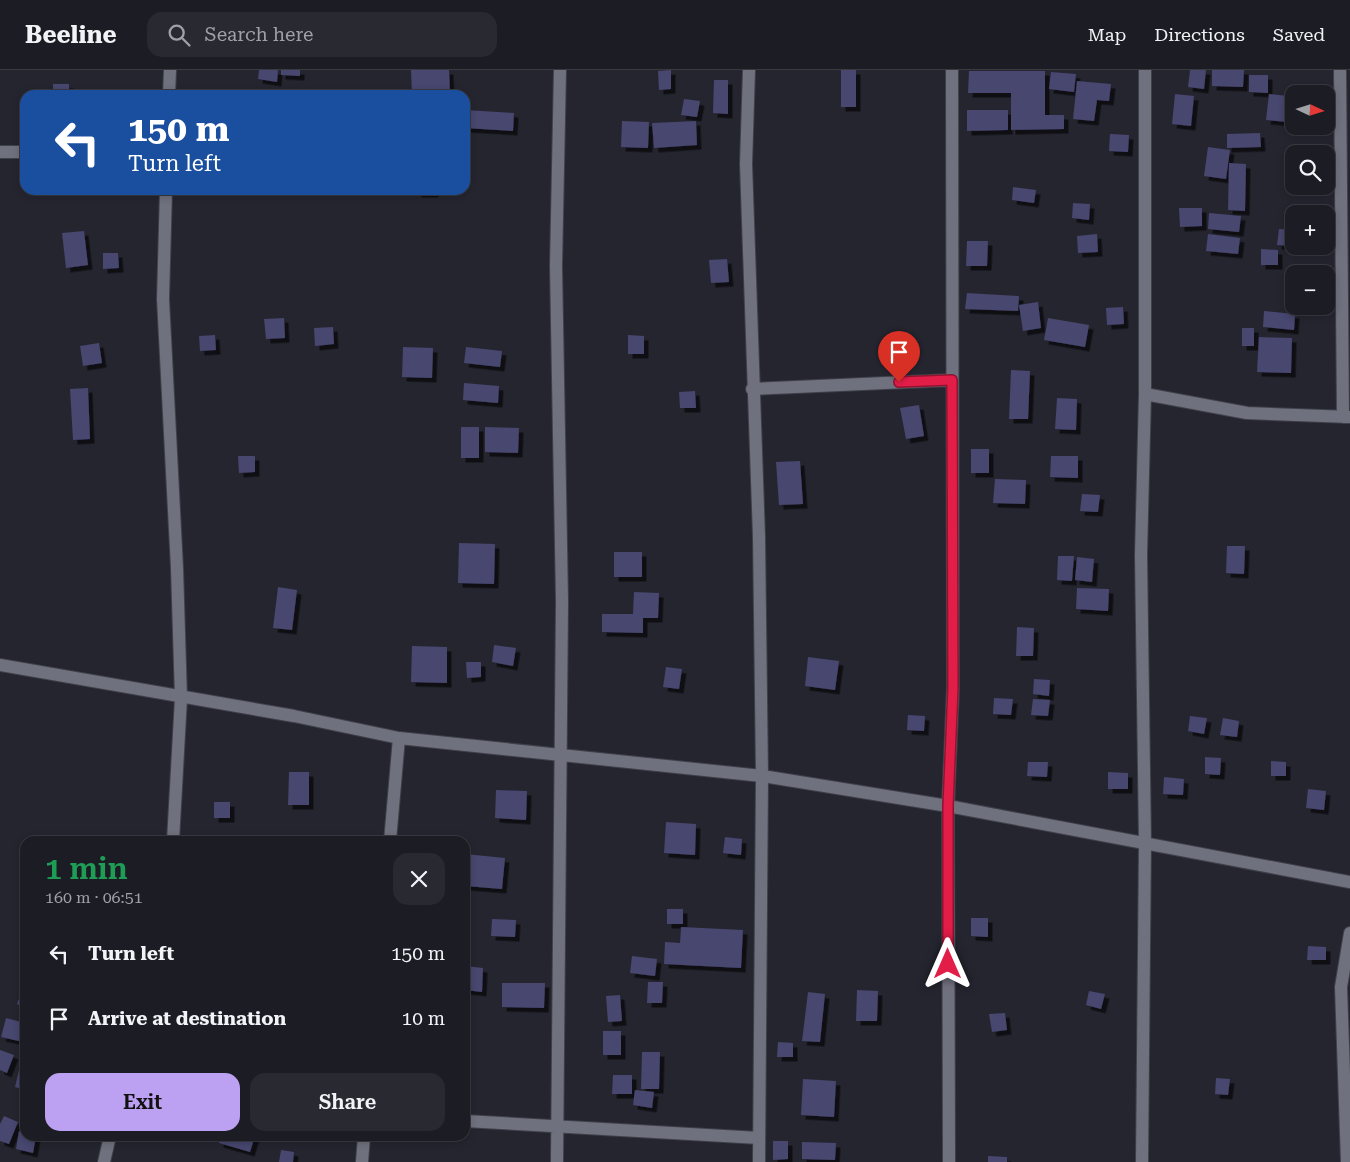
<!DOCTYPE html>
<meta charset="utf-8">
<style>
:root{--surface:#1c1c24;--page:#292931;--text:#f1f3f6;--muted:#a0a1a6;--line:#3a3a41;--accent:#bca0f2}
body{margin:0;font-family:"Roboto Serif",serif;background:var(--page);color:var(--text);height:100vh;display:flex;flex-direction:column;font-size:19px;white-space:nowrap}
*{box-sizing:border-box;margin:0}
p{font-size:16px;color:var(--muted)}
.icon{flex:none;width:28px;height:28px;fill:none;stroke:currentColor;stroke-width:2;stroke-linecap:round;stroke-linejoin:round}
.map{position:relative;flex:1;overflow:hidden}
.side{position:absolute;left:20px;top:766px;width:450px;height:305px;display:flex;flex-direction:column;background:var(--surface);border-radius:15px;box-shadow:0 2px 8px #0003,0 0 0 1px var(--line)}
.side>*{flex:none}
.guide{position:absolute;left:20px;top:20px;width:450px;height:105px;border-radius:15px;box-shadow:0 2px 8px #0003,0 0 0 1px var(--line);background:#1a4fa0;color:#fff;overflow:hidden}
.needle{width:32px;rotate:94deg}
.fabs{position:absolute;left:1285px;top:15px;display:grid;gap:10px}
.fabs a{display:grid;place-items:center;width:50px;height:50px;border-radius:10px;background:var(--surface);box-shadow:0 2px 8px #0003,0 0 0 1px var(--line);font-size:25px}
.pin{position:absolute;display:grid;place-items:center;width:42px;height:42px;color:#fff;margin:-51px -21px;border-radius:50% 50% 50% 0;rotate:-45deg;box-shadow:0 0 5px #0007}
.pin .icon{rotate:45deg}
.me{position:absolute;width:55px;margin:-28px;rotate:0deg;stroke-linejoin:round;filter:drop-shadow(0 0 4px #0008)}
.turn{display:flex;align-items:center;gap:18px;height:105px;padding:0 25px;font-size:22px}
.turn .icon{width:65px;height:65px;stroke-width:2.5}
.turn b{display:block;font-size:35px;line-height:42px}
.round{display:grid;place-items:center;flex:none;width:52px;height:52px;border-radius:15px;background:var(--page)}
.overview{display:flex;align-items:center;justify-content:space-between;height:85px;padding:0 25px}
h1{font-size:30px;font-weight:600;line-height:38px;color:#1e9e55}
.primary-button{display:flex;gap:10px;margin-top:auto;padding:10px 25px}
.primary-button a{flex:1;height:58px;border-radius:15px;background:var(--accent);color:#111;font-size:20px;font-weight:600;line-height:58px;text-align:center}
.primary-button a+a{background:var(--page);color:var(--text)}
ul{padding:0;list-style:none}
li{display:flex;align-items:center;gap:15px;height:65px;padding:0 25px}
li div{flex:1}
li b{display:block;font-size:19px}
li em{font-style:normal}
header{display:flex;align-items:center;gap:30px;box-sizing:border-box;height:70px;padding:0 25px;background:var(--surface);border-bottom:1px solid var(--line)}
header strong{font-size:24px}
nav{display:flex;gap:28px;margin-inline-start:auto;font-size:18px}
.search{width:350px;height:45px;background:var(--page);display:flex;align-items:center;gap:12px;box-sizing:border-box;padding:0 18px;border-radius:15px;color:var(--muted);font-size:19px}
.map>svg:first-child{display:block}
.building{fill:#47466f;filter:url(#shadow)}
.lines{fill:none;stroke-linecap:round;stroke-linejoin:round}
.minor-casing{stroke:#40404a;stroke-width:14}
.minor{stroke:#70717e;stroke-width:12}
.route-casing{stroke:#92132f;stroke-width:12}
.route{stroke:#e11d48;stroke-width:9}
</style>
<header>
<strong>Beeline</strong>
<div class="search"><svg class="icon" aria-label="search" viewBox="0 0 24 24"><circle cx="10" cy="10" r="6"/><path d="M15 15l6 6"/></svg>Search here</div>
<nav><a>Map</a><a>Directions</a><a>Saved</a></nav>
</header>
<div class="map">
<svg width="1350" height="1092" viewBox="0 0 1350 1092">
<defs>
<filter id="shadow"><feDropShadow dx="4.5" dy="4.5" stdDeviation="0" flood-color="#0009"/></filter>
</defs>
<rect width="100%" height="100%" fill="#252530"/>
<path class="building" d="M259,0H278L277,12L258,9Z
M281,0H300V6L281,5Z
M411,0H449L450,24L412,25Z
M671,0V19L659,20L658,1Z
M841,0H856V37H841Z
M1190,0H1206L1204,19L1188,17Z
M1212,0H1244L1243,17L1212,16Z
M969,1H1045V45H1064V59L1011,60V23H968Z
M1051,2L1076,4L1074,22L1049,19Z
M1249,5H1268V23L1249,22Z
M714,10H728V44L713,43Z
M1077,11L1111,14L1109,31L1097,30L1094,51L1073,49Z
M53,14H69V25H53Z
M1175,24L1194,26L1191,56L1172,54Z
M1269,24L1289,26L1287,52L1266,50Z
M684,29L700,31L697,47L681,45Z
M465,40L514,43L513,61L465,58Z
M967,40H1008V60L967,61Z
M622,51L649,52L648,78L621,77Z
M696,51L697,75L654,78L652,53Z
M1260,63L1261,77L1227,78V64Z
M1110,64L1129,65L1128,82L1109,81Z
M1208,77L1230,80L1226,109L1204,106Z
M1229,93L1246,94L1245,141L1228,140Z
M1013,117L1036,120L1034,133L1012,130Z
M417,120H434V123H417Z
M1073,133L1090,134L1089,150L1072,148Z
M1179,138H1202V156L1180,157Z
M1209,143L1241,146L1239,162L1208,159Z
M1279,159L1294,160V176L1277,175Z
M84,161L88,195L66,198L62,163Z
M1097,164L1098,182L1078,183L1077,166Z
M1208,164L1240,168L1238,184L1206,181Z
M967,171H988L987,196H966Z
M1261,179L1278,180V195H1261Z
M103,183H118L119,198L103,199Z
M727,189L729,212L711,213L709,190Z
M967,223L1019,226L1018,241L965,239Z
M1038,232L1041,258L1023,261L1019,235Z
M1123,237L1124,254L1107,255L1106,238Z
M1264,241L1295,244L1294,260L1263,257Z
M284,248L285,268L266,269L264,249Z
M1048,248L1089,255L1085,277L1044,270Z
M333,257L334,274L315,276L314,258Z
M1242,258H1254V276H1242Z
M215,265L216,280L200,281L199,266Z
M628,265L644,266V284H628Z
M1259,267L1292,268L1291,303L1257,302Z
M99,273L102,293L83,296L80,276Z
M403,277L433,278L432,308L402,307Z
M466,277L502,281L500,297L464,293Z
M1011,300L1030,301L1028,349H1009Z
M464,313L499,316L498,333L463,330Z
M88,318L90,369L73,370L70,319Z
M695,321L696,338H680L679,322Z
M1057,328L1077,329L1076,360L1055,359Z
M919,335L924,366L906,369L900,338Z
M461,357H479V388H461Z
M485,357L519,358L518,383L485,382Z
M971,379H989V403H971Z
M238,386H255V402L239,403Z
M1051,386H1078V408L1050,407Z
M800,391L803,434L779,435L776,392Z
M995,409L1026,410L1025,434L993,433Z
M1082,424L1100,425L1098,442L1080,441Z
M459,473L495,474L494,514L458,513Z
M1227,476H1245L1244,504L1226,503Z
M614,482H642V507H614Z
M1058,486H1074L1072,511L1057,510Z
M1077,487L1094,489L1092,512L1075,510Z
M278,517L297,520L292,560L273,558Z
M1077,518L1109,519L1108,541L1076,539Z
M634,522L659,523L658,548H643V563L602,562V544H633Z
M1017,557L1034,558L1033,586H1016Z
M494,575L516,578L513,596L492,592Z
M412,576L447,577V613L411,612Z
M808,587L839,591L835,620L805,616Z
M466,592H481V607L467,608Z
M666,597L682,599L679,619L663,617Z
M1034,609L1050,610L1049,626L1033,624Z
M994,628L1013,629L1011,645L993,644Z
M1033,629L1050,630L1048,646L1031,645Z
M908,645L925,646L924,661L907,660Z
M1190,646L1207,648L1204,664L1188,661Z
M1223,648L1239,651L1237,667L1220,665Z
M1205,687L1221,688L1220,705L1205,704Z
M1271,691L1286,692V706H1271Z
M1028,692H1048L1047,707L1027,706Z
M289,702H309V735H288Z
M1108,702L1128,703V719H1108Z
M1164,707L1184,709L1183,725L1163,724Z
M1308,719L1326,721L1324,740L1306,738Z
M496,720L527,721L526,750L495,748Z
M214,732H230V748H214Z
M666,752L696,754L695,785L664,783Z
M725,767L742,769L741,785L723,783Z
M465,784L505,788L502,819L465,816Z
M667,839H683V854H667Z
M971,848H988V867L971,866Z
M492,849L516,850L515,867L491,866Z
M681,857L743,860L741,898L664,894L665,872L680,873Z
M1308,876L1326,877V890H1307Z
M632,886L657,889L655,906L630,903Z
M465,896L483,898L482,922L465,920Z
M25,912V938L17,934Z
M648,912H663L662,933H647Z
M502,913H545L544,938L502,937Z
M857,920L878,921L877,951H856Z
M1089,921L1105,924L1101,939L1086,935Z
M808,922L825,924L820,972L802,971Z
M620,925L622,951L608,952L606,926Z
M1005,943L1007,960L992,962L989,944Z
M6,948L25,953L23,972L1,967Z
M603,961H621V985H603Z
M778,972L793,973V987H777Z
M0,980L14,985L7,1003L0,1000Z
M642,982H660L659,1019H641Z
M20,996L25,998V1020L15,1017Z
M613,1005H632V1024H612Z
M1216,1008L1230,1009L1228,1025L1215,1024Z
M803,1009L836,1011L834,1047L801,1045Z
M635,1020L654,1022L652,1038L633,1035Z
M4,1046L18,1052L9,1074L0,1071V1054Z
M19,1061L25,1062V1066H36L33,1083L16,1079Z
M220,1066H255L250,1082L219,1073Z
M773,1071H788V1089L773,1090Z
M802,1072L836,1073L835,1090L802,1089Z
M281,1080L294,1082L293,1092H279Z
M988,1086L1007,1087V1092H988Z"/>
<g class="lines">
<defs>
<path id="minor" d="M749,0L746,94L759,467L762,706L759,1092
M1340,0L1343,347
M169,25L170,0
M0,82H25
M166,120L163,229L177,498L181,628L173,771
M752,319L952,310
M1145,324L1247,343L1350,347
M0,595L294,646L399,668L762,706L948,736L1350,812
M390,771L399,668
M465,1051L759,1068
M104,1092L110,1066
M362,1092L364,1066
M557,1092L562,531L556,196L560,0
M949,1092L948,736L953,618L952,0
M1142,1092L1145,772L1141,485L1145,324V0
M1347,1092L1341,917L1350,863"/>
</defs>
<use href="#minor" class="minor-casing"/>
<use href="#minor" class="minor"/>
</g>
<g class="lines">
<defs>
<path id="route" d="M899,312L952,310L953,618L948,736V894"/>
</defs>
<use href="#route" class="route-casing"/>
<use href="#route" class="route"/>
</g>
</svg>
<div class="fabs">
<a><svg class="needle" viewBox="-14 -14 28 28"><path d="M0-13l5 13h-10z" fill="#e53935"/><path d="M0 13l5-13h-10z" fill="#a0a1a6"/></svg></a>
<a><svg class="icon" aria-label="search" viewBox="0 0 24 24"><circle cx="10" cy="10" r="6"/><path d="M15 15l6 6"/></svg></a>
<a>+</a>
<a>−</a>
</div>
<div class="pin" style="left:899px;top:312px;background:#d93025"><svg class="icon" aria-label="arrive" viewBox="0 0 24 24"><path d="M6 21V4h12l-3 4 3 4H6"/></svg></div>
<svg class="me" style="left:948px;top:894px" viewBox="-20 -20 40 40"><path d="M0-17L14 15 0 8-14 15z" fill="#e11d48" stroke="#fff" stroke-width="4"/></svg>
<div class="guide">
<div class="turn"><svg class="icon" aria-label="left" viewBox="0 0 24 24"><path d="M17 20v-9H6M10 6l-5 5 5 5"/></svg><div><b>150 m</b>Turn left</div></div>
</div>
<section class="side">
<div class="overview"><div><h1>1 min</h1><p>160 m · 06:51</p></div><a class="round"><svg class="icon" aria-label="close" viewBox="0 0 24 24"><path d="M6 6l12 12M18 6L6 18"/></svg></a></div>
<ul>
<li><svg class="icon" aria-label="left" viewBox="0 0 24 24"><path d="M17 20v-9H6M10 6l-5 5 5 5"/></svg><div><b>Turn left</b></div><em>150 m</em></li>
<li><svg class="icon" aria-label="arrive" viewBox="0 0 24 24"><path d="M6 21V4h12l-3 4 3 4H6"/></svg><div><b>Arrive at destination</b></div><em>10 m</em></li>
</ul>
<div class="primary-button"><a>Exit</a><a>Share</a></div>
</section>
</div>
